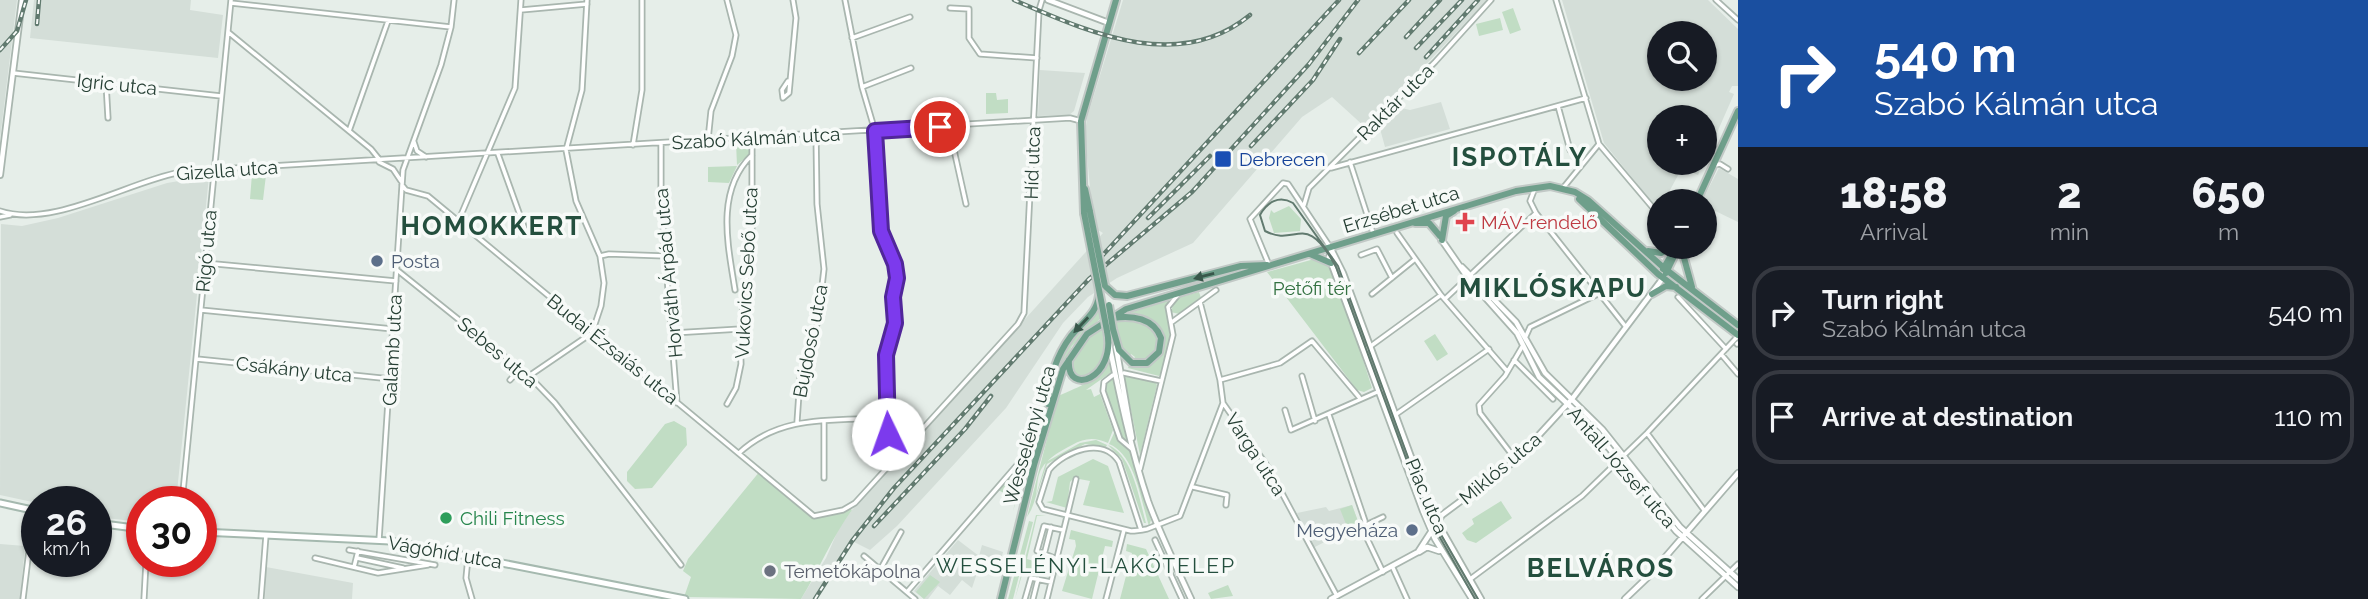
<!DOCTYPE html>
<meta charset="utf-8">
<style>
:root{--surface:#171b24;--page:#20242c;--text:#f1f3f6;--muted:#9ea1a6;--line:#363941}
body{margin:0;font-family:Raleway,sans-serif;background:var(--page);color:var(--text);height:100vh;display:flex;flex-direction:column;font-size:26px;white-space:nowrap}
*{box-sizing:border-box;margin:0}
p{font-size:23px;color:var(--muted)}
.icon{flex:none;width:38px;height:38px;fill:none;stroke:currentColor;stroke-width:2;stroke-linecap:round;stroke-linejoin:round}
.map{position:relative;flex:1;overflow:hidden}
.panel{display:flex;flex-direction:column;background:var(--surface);width:630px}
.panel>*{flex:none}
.guide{background:#1a4fa0;color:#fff;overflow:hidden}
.fabs{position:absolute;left:1647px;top:21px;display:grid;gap:14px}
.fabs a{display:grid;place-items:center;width:70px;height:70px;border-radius:50%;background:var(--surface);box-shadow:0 2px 5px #0004;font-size:35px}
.speed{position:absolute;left:21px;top:486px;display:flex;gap:14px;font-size:35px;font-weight:700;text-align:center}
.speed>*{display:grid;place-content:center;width:91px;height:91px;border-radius:50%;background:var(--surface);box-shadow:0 2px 5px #0004;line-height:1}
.speed small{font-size:18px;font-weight:400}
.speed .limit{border:10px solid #d22;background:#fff;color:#111}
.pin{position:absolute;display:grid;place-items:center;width:60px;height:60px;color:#fff;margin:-30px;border:4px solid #fff;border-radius:50%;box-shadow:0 2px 7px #0007}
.me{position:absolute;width:77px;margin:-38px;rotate:357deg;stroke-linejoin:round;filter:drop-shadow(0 0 5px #0008)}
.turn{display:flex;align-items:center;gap:24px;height:147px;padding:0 21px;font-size:32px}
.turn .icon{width:91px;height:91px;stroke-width:2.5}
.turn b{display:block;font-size:49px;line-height:60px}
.eta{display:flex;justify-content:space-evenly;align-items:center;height:119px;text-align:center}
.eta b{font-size:42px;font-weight:800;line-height:49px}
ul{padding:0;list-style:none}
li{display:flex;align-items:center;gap:21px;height:94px;margin:0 14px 10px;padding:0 7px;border:4px solid var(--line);border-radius:28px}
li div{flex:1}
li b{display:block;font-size:26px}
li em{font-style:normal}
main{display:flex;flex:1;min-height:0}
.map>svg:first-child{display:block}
.built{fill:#d4ded8;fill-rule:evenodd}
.green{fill:#c1ddc4}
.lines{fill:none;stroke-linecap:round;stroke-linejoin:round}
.minor-casing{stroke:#a9b6af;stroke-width:7}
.tertiary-casing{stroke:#a9b6af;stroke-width:8}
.secondary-casing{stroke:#a5b9af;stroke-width:9}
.primary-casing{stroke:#c2c9c6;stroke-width:10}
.minor{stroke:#fff;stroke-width:3.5}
.tertiary{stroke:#fff;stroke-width:4.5}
.secondary{stroke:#fff;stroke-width:5}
.primary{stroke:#6f9f8b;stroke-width:6}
.tram{stroke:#617a6f;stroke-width:2}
.rail-casing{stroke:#617a6f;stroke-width:4.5}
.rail{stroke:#f7faf8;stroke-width:2;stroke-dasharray:5;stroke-linecap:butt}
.primary-bridge-casing{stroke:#c2c9c6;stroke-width:10;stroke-linecap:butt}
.primary-bridge{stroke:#6f9f8b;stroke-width:6}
.oneway{fill:#38574a}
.route-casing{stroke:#51269a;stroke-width:18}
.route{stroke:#7c3aed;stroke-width:12}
.transit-dot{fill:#1a4fb4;stroke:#f7faf8;stroke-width:2.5}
.health-dot{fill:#e0444e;stroke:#f7faf8;stroke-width:2.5}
.service-dot{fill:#5c6f8a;stroke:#f7faf8;stroke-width:2.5}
.leisure-dot{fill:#2e9e5b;stroke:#f7faf8;stroke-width:2.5}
.worship-dot{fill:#6b7280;stroke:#f7faf8;stroke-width:2.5}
.labels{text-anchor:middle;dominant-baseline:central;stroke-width:7;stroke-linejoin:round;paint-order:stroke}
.street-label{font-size:19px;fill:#263f34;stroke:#f7faf8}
.transit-label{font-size:19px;fill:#164399;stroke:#f7faf8;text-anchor:start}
.health-label{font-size:19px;fill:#be3a42;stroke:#f7faf8;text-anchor:start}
.service-label{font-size:19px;fill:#4e5e75;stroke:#f7faf8;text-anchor:start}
.park-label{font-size:19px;fill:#347242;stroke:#f7faf8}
.leisure-label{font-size:19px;fill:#27864d;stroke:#f7faf8;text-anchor:start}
.worship-label{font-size:19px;fill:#5b616d;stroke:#f7faf8;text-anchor:start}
.neighbourhood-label{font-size:21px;letter-spacing:2px;fill:#244f3e;stroke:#f7faf8}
.district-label{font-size:26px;font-weight:bold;letter-spacing:2px;fill:#244f3e;stroke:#f7faf8}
</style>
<main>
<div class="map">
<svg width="1738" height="599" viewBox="0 0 1738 599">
<rect width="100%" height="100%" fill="#e6eee9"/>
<path class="built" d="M0,0H17L0,139Z
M34,0H191L190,10L223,15L218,58L30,38Z
M1123,0H1487L1366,128L1332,97L1302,117L1193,243L1117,278L1088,297L1063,323L1006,408L897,526L870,550L854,542L817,599H801L826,558L839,528L852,510L1103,233L1098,230L1091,198L1085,134L1087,118Z
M1562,0H1708L1738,29V86H1732L1729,92L1734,94L1705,160L1704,117H1659V163H1703L1698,175L1682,168L1664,201H1659V211L1604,143ZM1659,33H1704V79H1659Z
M1040,70L1085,73L1074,111L1069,115L1038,116Z
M1441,102L1450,129L1385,147L1379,125L1397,107L1410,110Z
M1719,168L1738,179V222L1705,206L1702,201Z
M209,176L176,502H142V522L96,517V502L37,503L0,495L1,224L22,226L58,218L167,183Z
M1352,505L1359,524L1313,548L1297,513L1326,507L1329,511Z
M958,540L979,556L982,545L1003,552L998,571L979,567L972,588L962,580L950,595L938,586L928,599H924L914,591Z
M0,544L25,546L20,599H0Z
M266,567L353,583L352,599H265Z"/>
<path class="green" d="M1513,8L1521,30L1510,34L1502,12Z
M1500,18L1503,30L1479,36L1476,24Z
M986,93H996L997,100L1008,99V113L986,114Z
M736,143H749V155L737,165Z
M737,166L729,183L708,182V167Z
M252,174L266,175L263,200L250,199Z
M1289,206L1301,219L1300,231L1274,233L1269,218L1271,210L1274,213Z
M1318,258L1329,264L1336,275L1372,388L1364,392L1357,390L1267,272Z
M1199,292L1201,298L1180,314L1170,312L1177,298Z
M1170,300L1166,309L1170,336L1161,373L1159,376L1128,368L1130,364C1158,374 1161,352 1160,331L1126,314Z
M1099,307L1102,317L1072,346L1051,390L1066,347Z
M1136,319C1151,327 1159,331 1158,350L1148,361H1132L1135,357L1131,354L1129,358L1120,344L1115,320Z
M1103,326C1108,348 1105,364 1087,378L1072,373C1071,351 1087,338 1103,326Z
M1435,334L1448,354L1437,361L1424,341Z
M1110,358L1113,371L1086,390L1091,389L1094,397L1100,394L1113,430L1108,443C1094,437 1085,438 1072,445C1020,471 1049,484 1027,517L1058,396C1081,386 1097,381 1110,358Z
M1124,375L1154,381L1157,385L1140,455Z
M1114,377L1128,443H1127L1121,438L1106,390V383Z
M674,421L686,428L687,445L652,488L635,489L627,481V472L665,424Z
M1115,431L1120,442L1129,449L1151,520L1149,526C1141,501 1135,454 1109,444Z
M1096,440L1107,445L1106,447L1085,444L1047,464L1033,505L1046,462L1080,443Z
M1108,445C1133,455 1139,499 1146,523H1144L1122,459Z
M1093,459L1108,466L1124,513L1083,505L1090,481L1074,478L1070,482L1067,508L1046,502L1052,501L1058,477Z
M1021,470C1021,482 1017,499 1013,511L1016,499L998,490L1014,472Z
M760,471L811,513L820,514L849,508L852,510C832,537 819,570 801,599L684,597L691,577L683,571L688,559Z
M1501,501L1512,518L1476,543L1467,540L1462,533L1474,524L1472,519Z
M1352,505L1359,524L1348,529L1340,509Z
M1036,515L1046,516H1037L1027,559L1050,566L1048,573L1024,568L1015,599Z
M1029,521L1033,522L1013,599H1008Z
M1071,530L1113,541L1112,547L1105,546L1092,599L1062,591L1076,546L1075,540L1069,539Z
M1127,544L1146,549L1169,599H1120L1132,553L1126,551Z
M930,575L940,582L924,599L916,592Z
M1228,585L1233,596L1211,599L1208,593Z"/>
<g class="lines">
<defs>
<path id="minor" d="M845,0L862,87L875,131L881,231L897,271L893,297L895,323L886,355L890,450L894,461
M1556,0L1599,144L1659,215
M1716,0L1738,20
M231,3L451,27
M950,8L969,9V38L980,54L1037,58
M521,10L587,4
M228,32L371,149L379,159
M852,38L910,17
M13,73L221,96
M788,81L782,90L783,98L789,93L796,18L793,0
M106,83L108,118
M862,87L911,68
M1558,106L1570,150
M940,127L942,140L954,150L966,204
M349,131L388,21
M924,132L942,140
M708,140L711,111L732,56L736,35L727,0
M414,142L417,151L426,157
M661,143V201L677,403
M633,145L642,90V0
M498,154L526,232
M379,162L393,169L401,181
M1350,162L1373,233
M1714,165L1720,164L1728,169
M1331,168L1586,98
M402,185L406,190L428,196L814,516L843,510L855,503L1018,324L1024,313L1039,10L1042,0
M1535,188L1530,201L1536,213L1626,327
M1563,188L1599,144
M1304,205L1309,188L1435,62L1491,0
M0,211C54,229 130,180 186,171L1070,118L1081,121
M0,217L10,215
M458,222L515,88L521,0
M1397,233L1441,295L1507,371
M1361,255L1377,249L1392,278
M600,256L609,254L665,256
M205,263L396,281
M1269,265L1250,219L1283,183L1288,184L1330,247
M397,270L529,376L555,403L681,565
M735,290C728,245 715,191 752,155
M1372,294L1414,260
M1678,297L1726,349
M1446,298L1536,213
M1200,302L1220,380L1223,403L1268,467L1337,596
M201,310L393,329
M1172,322L1216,290
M673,333L740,329
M1526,336L1530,327L1600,293
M1737,344L1738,343
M1364,351L1441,295
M1721,354L1738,374
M197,359L391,379
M1514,360L1553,399
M1124,373L1161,381
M1113,375L1104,382L1103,391L1120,439L1133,450
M529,376L592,333L601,306L604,283L600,256L576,201L566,150L582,90L587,0
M1302,376L1315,421
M510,380L520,369
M1220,380L1280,363L1312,341L1359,397
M727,404L736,388L741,364L740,329L752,237V138
M1285,410L1291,430L1384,389
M1329,415L1365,521L1364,532L1383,572
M1395,415L1489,349
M797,422L800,378L818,321L824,269L817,204L816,134
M824,422V478
M1647,433L1704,510
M739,453C781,414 833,421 887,418
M1516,460L1480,413L1479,405L1505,376L1522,347
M1140,469L1173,335L1168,307L1177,296
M1193,487L1227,495L1226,505
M182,502L231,0
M1364,526L1383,517
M1141,530L1119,462C1103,436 1065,451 1049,470L1039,502L1043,509L1131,531C1137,531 1142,530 1147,529L1180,516L1223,403
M379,540L403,170L441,65L451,27L454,0
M1155,540L1182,599
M349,550L435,565
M1044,555L1051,527
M864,556L915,599
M468,557L466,578L472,599
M315,558L378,573L428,565
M357,558L403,568
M1057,559L1037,551L1044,526L1063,530
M354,567L358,551
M1393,568L1407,599
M880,570L901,532
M1469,580L1582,496L1647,433L1738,336
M907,592L1017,465L1022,463L1034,465
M23,599L34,510
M144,599L146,562
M261,599L266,535
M1025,599L1031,578L1051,582
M1033,599L1038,579
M1047,599L1076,479
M1106,599L1124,530
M1702,599L1738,564"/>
<path id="tertiary" d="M1048,0L1109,23
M0,175L22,0
M1441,239L1468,278L1517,333L1539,377L1592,427L1676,531L1738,587
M1330,247L1343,273L1431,511L1481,599
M1333,247L1329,257L1423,511L1435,539L1472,599
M1462,267L1516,322L1545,373L1602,429L1680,527L1738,579
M1109,344C1120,397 1131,450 1148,501C1160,534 1176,566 1191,599
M1116,347L1132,438
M1419,552L1427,547L1439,551
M1331,599L1418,552L1442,515L1516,460L1572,399L1663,278
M1625,599L1648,577L1738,473"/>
<path id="secondary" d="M0,503L37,511
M96,523L142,529
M201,532L390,541L685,599"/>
<path id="primary" d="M1085,189L1090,212
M1579,199L1658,274L1738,335
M1697,201L1738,111
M1084,213L1081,121L1116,0
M1415,223H1429L1440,236
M1442,240L1446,216L1454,211
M1681,247L1692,287
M1648,251L1661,253L1672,247
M1310,254L1331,263
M1663,269L1676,247
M1666,273L1676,252
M1105,286L1115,295L1127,296L1241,266L1267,265
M1652,294L1666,286L1676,287
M1113,318C1132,315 1154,318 1161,338L1159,352L1147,363H1132L1119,350L1113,329
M1069,360C1066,398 1117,378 1107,331
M1048,404C1049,380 1056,356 1071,336C1082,322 1097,314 1099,295
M1001,599L1034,465L1063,369L1087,334L1126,309L1516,191L1550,186L1575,192L1588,200L1664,268L1738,325"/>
</defs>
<use href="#minor" class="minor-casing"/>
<use href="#tertiary" class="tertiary-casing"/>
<use href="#secondary" class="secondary-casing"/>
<use href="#primary" class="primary-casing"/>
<use href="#minor" class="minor"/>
<use href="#tertiary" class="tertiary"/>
<use href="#secondary" class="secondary"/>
<use href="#primary" class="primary"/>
<path class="tram" d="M1475,599L1426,513L1336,267C1305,209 1297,248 1265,231L1260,215C1267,202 1279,195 1293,203L1338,266L1428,512L1478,599"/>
<defs>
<path id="rail" d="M1014,0C1089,32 1178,74 1250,15
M37,24L39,0
M1406,37L1440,0
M1416,48L1462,0
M0,50L17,31L26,0
M1359,53L1409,0
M1426,57L1478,0
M1251,146L1313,80L1340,39
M1148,218L1210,156
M1101,257L1339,0
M874,526L965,429L991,396
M815,599L852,541L894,488L1089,279L1192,192L1309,64L1358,0"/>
</defs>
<use href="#rail" class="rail-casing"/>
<use href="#rail" class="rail"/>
<defs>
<path id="primary-bridge" d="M1090,212L1105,286
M1084,213L1107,331
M1109,305L1113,329"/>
</defs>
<use href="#primary-bridge" class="primary-bridge-casing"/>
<use href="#primary-bridge" class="primary-bridge"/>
</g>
<defs><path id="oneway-solid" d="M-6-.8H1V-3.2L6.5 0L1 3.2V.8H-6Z" transform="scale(1.75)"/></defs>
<g class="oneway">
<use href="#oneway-solid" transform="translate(1204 276) rotate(165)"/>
<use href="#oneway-solid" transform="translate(1081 325) rotate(133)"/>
</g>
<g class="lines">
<defs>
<path id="route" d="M888,434L886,355L895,323L893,297L897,278L895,264L881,231L875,131L940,127"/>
</defs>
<use href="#route" class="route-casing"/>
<use href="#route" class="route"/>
</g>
<rect class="transit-dot" x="1214" y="150" width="18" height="18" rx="3.5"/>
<path class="health-dot" d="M1461.5 211.5h7v7h7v7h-7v7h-7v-7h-7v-7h7z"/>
<g class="service-dot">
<circle cx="377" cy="261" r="7"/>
<circle cx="1412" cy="530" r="7"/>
</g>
<circle class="leisure-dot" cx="446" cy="518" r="7"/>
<circle class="worship-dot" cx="770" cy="571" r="7"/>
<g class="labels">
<g class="street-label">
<text transform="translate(117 84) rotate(6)">Igric utca</text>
<text transform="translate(1395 102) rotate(-45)">Raktár utca</text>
<text transform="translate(756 138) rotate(-3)">Szabó Kálmán utca</text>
<text transform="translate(1032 163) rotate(-88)">Híd utca</text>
<text transform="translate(227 170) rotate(-4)">Gizella utca</text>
<text transform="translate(1401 209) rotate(-17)">Erzsébet utca</text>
<text transform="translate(206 251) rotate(-85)">Rigó utca</text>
<text transform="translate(668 273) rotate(-95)">Horváth Árpád utca</text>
<text transform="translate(746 273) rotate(-87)">Vukovics Sebő utca</text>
<text transform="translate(810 341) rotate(-79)">Bujdosó utca</text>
<text transform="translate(613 349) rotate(39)">Budai Ézsaiás utca</text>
<text transform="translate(392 350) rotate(-87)">Galamb utca</text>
<text transform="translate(498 352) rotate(40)">Sebes utca</text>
<text transform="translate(294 369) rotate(6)">Csákány utca</text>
<text transform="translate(1029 435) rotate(-74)">Wesselényi utca</text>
<text transform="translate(1256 454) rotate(57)">Varga utca</text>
<text transform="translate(1622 467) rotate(49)">Antall József utca</text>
<text transform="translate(1500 468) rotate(-40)">Miklós utca</text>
<text transform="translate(1427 496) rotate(67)">Piac utca</text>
<text transform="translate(445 552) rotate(10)">Vágóhíd utca</text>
</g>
<g class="transit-label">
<text x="1239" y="159">Debrecen</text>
</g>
<g class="health-label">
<text x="1481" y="222">MÁV-rendelő</text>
</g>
<g class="service-label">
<text x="391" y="261">Posta</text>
<text x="1398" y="530" text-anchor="end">Megyeháza</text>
</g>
<g class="park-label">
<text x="1312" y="288">Petőfi tér</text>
</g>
<g class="leisure-label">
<text x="460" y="518">Chili Fitness</text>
</g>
<g class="worship-label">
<text x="784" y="571">Temetőkápolna</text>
</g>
<g class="neighbourhood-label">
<text x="1086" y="565">WESSELÉNYI-LAKÓTELEP</text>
</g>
<g class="district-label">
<text x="1520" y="157">ISPOTÁLY</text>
<text x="492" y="226">HOMOKKERT</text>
<text x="1553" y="288">MIKLÓSKAPU</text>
<text x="1601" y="568">BELVÁROS</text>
</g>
</g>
</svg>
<div class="fabs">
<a><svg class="icon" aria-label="search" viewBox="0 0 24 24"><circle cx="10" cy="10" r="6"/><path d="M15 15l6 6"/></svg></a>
<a>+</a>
<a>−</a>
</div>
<div class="speed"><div>26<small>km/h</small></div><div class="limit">30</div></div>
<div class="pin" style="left:940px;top:127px;background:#d93025"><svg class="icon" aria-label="arrive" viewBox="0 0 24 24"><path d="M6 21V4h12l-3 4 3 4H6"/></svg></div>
<svg class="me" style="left:888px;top:434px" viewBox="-20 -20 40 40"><circle r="19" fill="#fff"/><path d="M0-13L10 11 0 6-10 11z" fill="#7c3aed"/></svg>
</div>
<section class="panel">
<div class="guide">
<div class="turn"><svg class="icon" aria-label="right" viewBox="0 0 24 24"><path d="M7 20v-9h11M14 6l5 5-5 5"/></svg><div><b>540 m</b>Szabó Kálmán utca</div></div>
</div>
<div class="eta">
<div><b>18:58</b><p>Arrival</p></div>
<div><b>2</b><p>min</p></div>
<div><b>650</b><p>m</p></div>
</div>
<ul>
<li><svg class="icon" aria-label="right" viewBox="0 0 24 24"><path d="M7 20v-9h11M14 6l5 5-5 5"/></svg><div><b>Turn right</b><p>Szabó Kálmán utca</p></div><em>540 m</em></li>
<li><svg class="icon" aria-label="arrive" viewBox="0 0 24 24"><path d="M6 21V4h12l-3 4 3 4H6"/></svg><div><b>Arrive at destination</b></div><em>110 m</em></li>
</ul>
</section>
</main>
